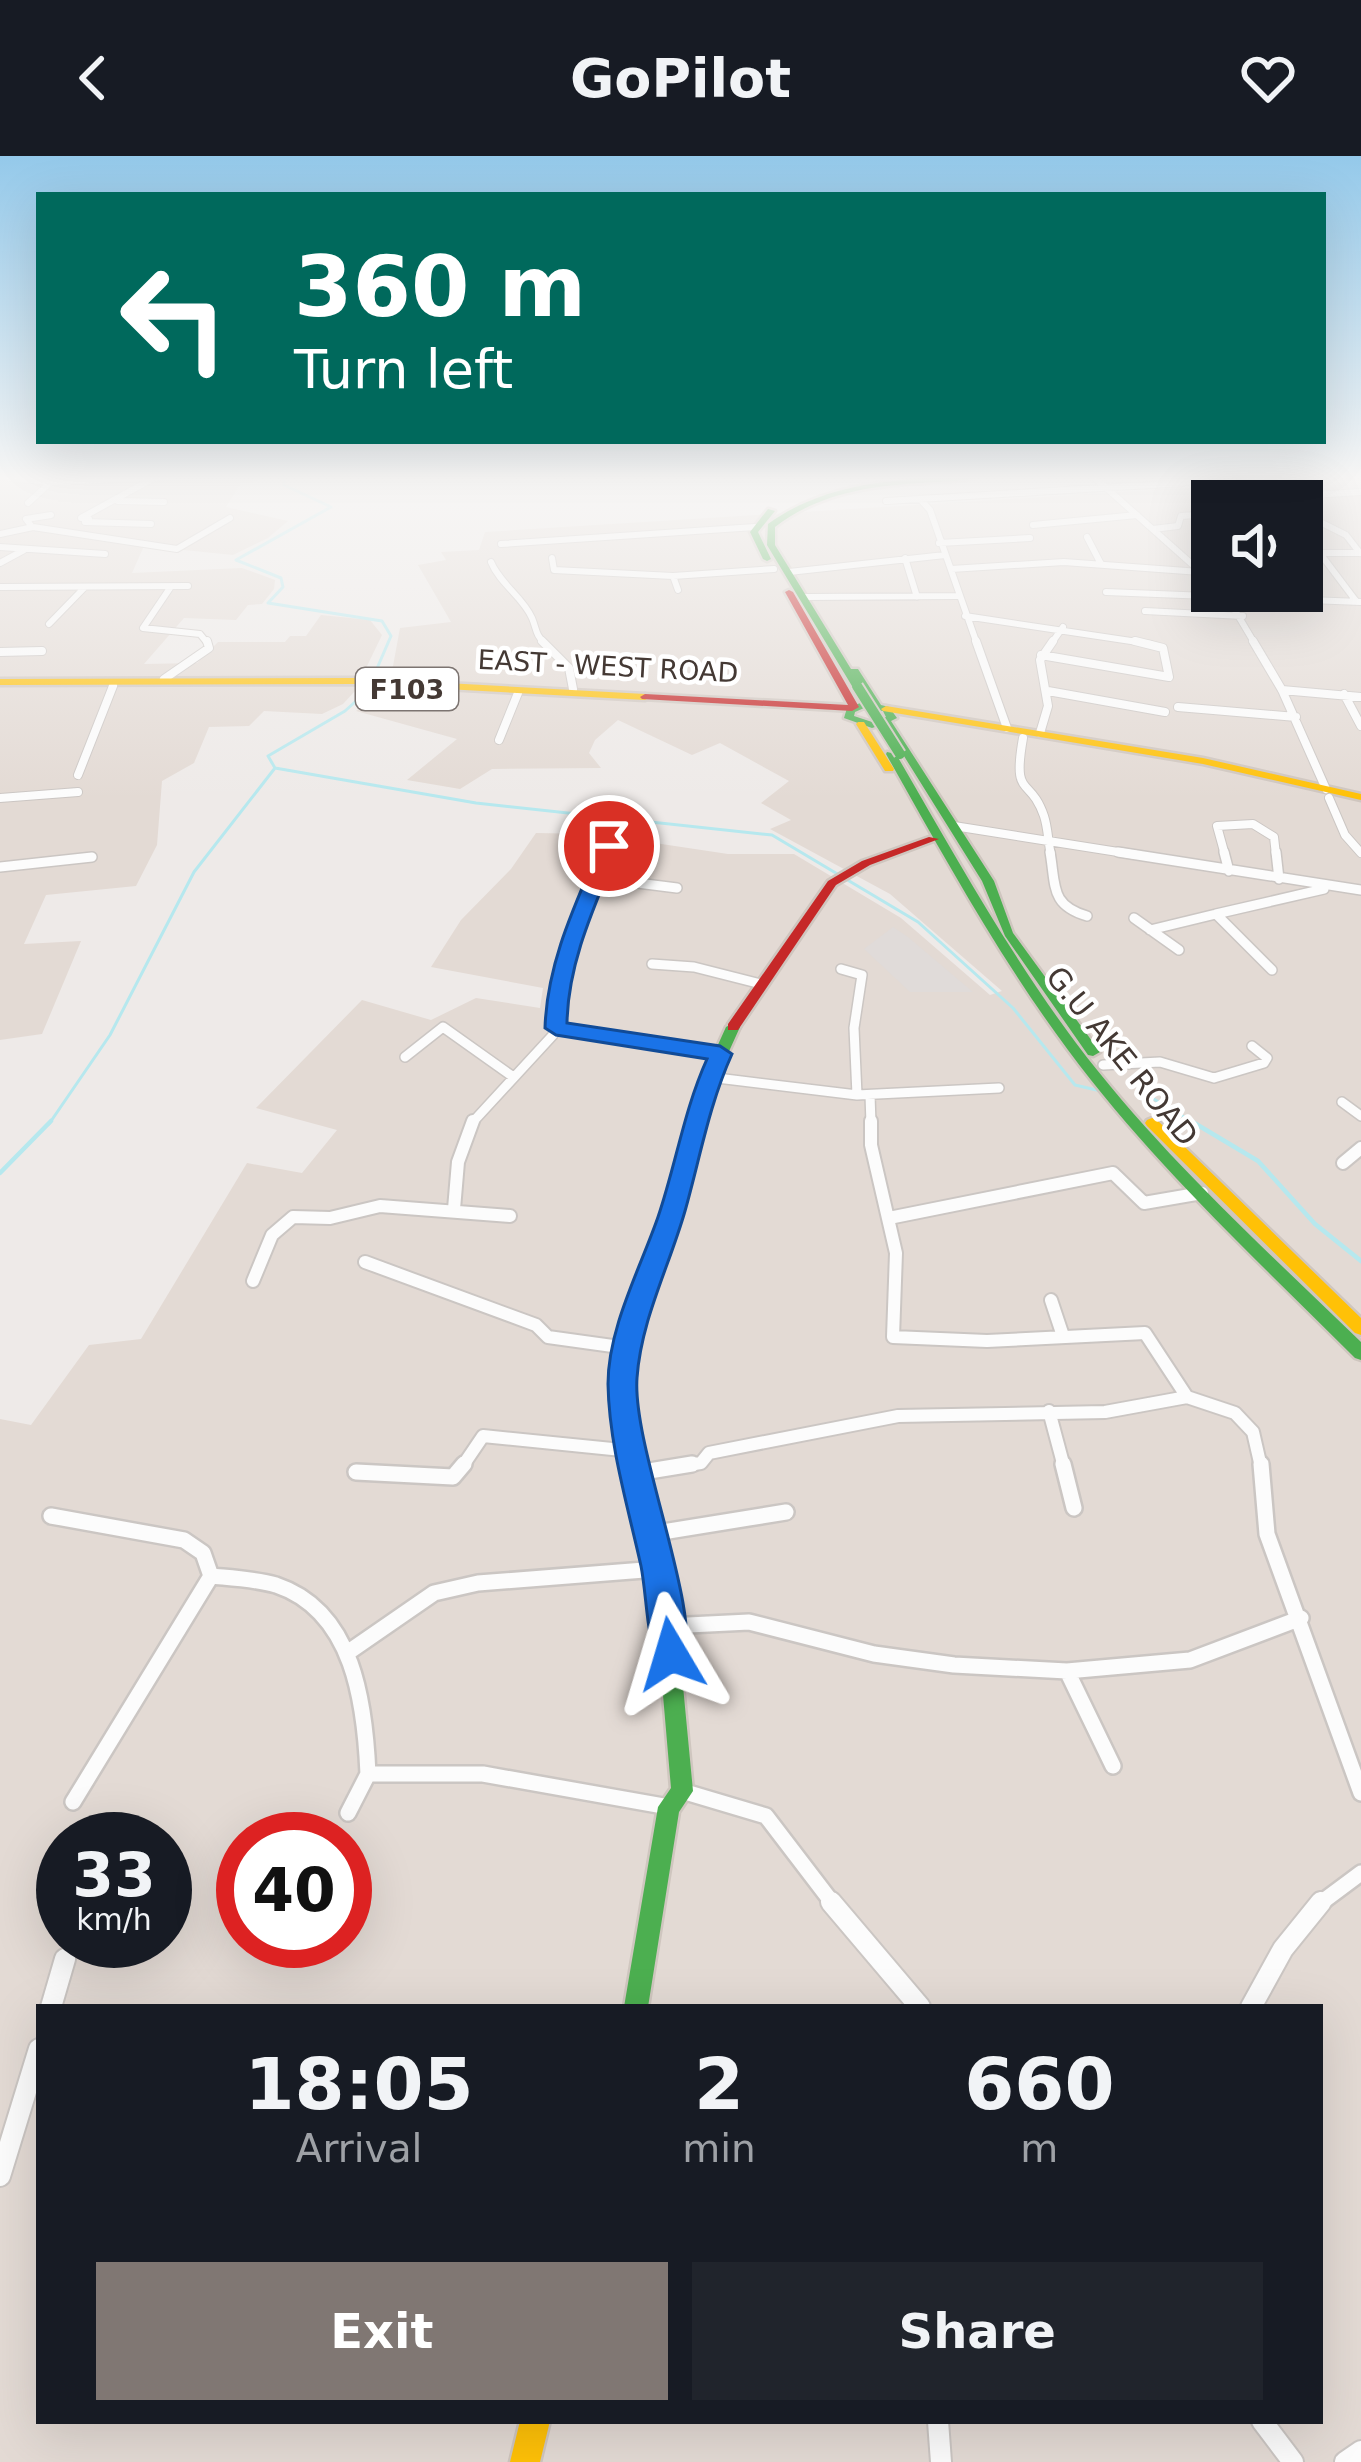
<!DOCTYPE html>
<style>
:root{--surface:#171b24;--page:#20242c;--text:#f1f3f6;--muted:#9ea1a6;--accent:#807773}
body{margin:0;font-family:"DejaVu Sans",sans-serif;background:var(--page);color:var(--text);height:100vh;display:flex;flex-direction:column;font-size:45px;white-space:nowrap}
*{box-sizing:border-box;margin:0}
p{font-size:39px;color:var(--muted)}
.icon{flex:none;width:66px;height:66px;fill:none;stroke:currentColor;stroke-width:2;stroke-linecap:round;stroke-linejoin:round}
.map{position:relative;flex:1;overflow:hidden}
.side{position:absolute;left:36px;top:1848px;width:1287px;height:420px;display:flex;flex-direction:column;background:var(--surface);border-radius:0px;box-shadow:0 12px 48px #0002}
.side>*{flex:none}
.banner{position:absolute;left:36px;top:36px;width:1290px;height:252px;border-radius:0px;box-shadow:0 12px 48px #0002;background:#00695c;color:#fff;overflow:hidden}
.fabs{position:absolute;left:1191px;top:324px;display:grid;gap:24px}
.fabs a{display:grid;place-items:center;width:132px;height:132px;border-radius:0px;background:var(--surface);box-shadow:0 12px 48px #0002;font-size:60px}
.speed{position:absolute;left:36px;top:1656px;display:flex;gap:24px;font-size:60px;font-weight:700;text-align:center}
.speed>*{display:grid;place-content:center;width:156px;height:156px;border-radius:50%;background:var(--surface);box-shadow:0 12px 48px #0002;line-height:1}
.speed small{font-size:30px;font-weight:400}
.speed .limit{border:18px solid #d22;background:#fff;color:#111}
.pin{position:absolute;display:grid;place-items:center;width:102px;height:102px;color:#fff;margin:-51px;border:6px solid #fff;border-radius:50%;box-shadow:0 3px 12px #0007}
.me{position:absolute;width:132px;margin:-66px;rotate:353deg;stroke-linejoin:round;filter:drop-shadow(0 0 9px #0008)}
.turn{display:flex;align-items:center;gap:42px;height:252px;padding:0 60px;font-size:54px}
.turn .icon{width:156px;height:156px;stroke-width:2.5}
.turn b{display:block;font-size:84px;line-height:102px}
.eta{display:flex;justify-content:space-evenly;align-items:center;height:204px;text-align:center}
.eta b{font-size:72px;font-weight:800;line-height:84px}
.cta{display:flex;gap:24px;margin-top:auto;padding:24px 60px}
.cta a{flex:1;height:138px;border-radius:0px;background:var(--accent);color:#fff;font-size:48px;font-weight:800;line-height:138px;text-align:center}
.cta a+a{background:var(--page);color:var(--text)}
header{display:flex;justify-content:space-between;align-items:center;height:156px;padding:0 60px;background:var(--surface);font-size:54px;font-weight:800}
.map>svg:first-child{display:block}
.residential{fill:#e3dad4;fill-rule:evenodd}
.parking{fill:#e0dbd9}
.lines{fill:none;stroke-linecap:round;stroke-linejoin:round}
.stream-far1{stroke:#b6e8ee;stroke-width:3}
.stream{stroke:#b6e8ee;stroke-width:4.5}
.street-far5-casing{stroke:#cbc6c3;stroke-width:8}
.street-far4-casing{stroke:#cbc6c3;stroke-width:10}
.street-far3-casing{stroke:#cbc6c3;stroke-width:12}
.street-far2-casing{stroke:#cbc6c3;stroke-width:16}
.street-far1-casing{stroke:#cbc6c3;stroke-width:20}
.street-casing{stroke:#cbc6c3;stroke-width:24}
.fast-casing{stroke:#cfc6bf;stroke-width:5}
.slow-casing{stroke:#cfc6bf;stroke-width:5}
.jam-casing{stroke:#cfc6bf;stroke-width:5}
.street-far5{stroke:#fcfcfc;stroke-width:6}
.street-far4{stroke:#fcfcfc;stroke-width:8}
.street-far3{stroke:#fcfcfc;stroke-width:9}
.street-far2{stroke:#fcfcfc;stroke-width:12}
.street-far1{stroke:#fcfcfc;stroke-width:15}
.street{stroke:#fcfcfc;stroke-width:20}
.fast{fill:#4caf50;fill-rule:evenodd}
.slow{fill:#ffc107;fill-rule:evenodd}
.jam{fill:#c62828;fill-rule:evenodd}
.fast-bridge-casing{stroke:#cfc6bf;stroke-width:14;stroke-linecap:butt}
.fast-bridge{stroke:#4caf50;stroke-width:10}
.route{fill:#1a73e8;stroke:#114b97;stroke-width:3}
.labels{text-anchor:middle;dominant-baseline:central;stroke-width:9;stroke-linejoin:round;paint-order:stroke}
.far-street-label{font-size:27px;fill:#443934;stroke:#fff}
.shield{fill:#fff;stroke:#7c7471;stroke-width:3}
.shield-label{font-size:27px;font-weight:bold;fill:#443934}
.street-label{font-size:30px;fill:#443934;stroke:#fff}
</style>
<header><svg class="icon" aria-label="back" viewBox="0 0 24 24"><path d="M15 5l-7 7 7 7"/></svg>GoPilot<svg class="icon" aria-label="heart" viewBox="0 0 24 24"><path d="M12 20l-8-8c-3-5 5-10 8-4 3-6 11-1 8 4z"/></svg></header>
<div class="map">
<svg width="1361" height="2306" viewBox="0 0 1361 2306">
<rect width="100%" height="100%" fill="#eeeae8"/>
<path class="residential" d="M0,321H259L255,326L241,327L226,351L288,365L268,382L233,399L144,390L132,417L242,412L275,424L274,433L262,448L248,449L236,464L184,462L144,508L197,507L218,486H285L290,480H306L321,459L370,464L382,479L355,535L343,548L322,558L264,555L249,570L209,571L194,607L162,625L157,689L136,730L46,739L24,788L81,785L42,878L0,884Z
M1361,321V2306H0V1263L31,1269L89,1189L141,1183L247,1007L302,1017L337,974L256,952L362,844L431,864L476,842L540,852L543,832L431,811L461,764L511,713L536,677L595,678L728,698H794L901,762L990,839L1002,835L890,738L770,673L791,664L761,647L789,625L720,587L692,599L618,564L595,584L589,597L601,612L492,613L460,633L407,624L457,583L356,555L367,547L393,510L400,472L451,466L418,409L446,404L441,396L479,394L485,376ZM1212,345H1302V435H1212ZM63,1683H165V1785H63ZM243,1683H345V1785H243ZM39,1851H1320V2265H39Z"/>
<path class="parking" d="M893,771L908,781L973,836H910L864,793Z"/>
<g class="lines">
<path class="stream-far1" d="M284,321V329L331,351L236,404L281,422L283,431L268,447L382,465L391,480L375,517
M366,536L345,555L268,600L275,612L476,647L772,679L918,766L1013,852L1075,929L1105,936
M1147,939L1196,968
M49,968L110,879L194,716L275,612"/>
<path class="stream" d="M1191,965L1258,1005L1315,1068L1361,1105
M0,1017L51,965"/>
<defs>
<path id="street-far5" d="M0,321L51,326L171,321
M1094,321L1212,426
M1192,328L1314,321
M1262,342L1361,336
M920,343L930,354L977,488
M118,345L164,346
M886,345L1183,327L1196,321
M28,347L51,326
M1302,357L1346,379L1360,397
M89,363L81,362L152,323
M85,366L151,368
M1033,369L1137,359
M32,371L26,363L51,359
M1153,373L1178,370L1181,360L1212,358
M0,378L33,371L177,393L230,362
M1087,381L1101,408
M939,387L1030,382
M501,388L755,371
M0,391L105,398
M1319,396L1356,445
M1302,397H1361
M552,402L554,414L673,420
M905,402L917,441
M491,406C500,428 523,441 532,462C537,474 535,478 545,488
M0,407L24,394
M951,413L1064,406L1200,416
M789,416L945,399
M0,431L188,430
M170,432L143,472L200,478L208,488
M678,434L673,420L774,413
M1106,436L1361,446
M1224,436L1255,488
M805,441L957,440
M1145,455L1243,460
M965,460L1151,488
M49,468L85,431
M1051,488L1063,471"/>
<path id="street-far4" d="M542,485L569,512L573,533
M976,485L1007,572
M1253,485L1282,534L1326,633
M0,496L42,495
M1041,499L1169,521L1163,492L1135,485
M164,523L209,492L207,485
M1282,534L1361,541
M1048,535L1165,556
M1344,538L1361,570
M1178,551L1296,561
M1040,577L1048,550L1040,504L1053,485
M1023,582C1012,644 1030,619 1044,660C1048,672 1048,686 1051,699
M499,584L518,537
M78,619L113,530
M0,642L78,636
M1329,642L1345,679L1361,697
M954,670L1137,699
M606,699L609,690
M1225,699L1217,670L1253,668L1274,681L1276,699"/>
<path id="street-far3" d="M1050,696C1056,730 1050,749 1087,760
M1118,696L1361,734
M1224,696L1229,715
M1276,696L1279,723
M0,711L92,701
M598,722L607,696
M1134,762L1179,794
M1150,774L1216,758
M652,808L694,811L761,828
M841,813L862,819L854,872L857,939
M1272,814L1216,758L1324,733
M556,872L720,898
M405,901L443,871L512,920
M1103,909L1160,906L1214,922L1264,907L1267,902L1252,890
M709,921L857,939L999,932
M870,939L871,968
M1342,946L1361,960
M471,968L553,879L566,807L598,722L677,732"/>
<path id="street-far2" d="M871,965V989L896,1097L893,1181L987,1185L1145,1177L1187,1241
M1343,1007L1361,992
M454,1053L458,1006L473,965
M889,1062L1113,1017L1144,1047L1202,1037
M365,1106L536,1169L548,1181L627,1192
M253,1125L272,1079L293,1061L330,1062L380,1050L510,1060
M1051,1144L1063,1180
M1049,1255L1064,1311
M462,1311L483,1280L632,1295
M673,1311L701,1307L709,1297L898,1260L1105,1256L1187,1241L1235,1257L1253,1276L1261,1311"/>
<path id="street-far1" d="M1063,1308L1074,1352
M1261,1308L1267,1378L1361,1637
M356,1316L453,1321L464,1308
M637,1317L692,1308
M51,1360L184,1384L203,1397L211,1420L73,1646
M650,1378L786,1356
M211,1420C232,1422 255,1423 276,1429C354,1455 365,1548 368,1618H483L669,1651
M668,1470L749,1466L874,1498L954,1509L1067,1515L1190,1504L1301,1462
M350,1495L434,1437L478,1427L657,1413
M1067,1515L1113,1610
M682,1635L766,1660L834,1749
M348,1657L368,1618
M1318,1749L1361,1717"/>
<path id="street" d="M831,1746L920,1851
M51,1851L65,1803
M1251,1851L1283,1793L1321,1746
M0,2020L39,1893
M938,2265L941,2306
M1262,2265L1293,2306
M1345,2306L1361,2295"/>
<path id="fast" d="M950,321H978C961,326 940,325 921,327C868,330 818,338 775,371V389L851,513H858L881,549L889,551L897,562L891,565L994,725L1013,777L1100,896L1093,900L1088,899L1005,780L982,725L884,568L872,572L844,562L847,552L863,546L871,547L861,531L852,530L767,389L768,368C822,329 885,324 950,321ZM864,552L883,555L886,561L872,566L854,560L855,556Z
M768,353L775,355L758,376L771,403L767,405L763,403L750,376Z
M887,596L896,598C953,696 1008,796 1076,887C1159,997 1262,1090 1361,1186V1204L1355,1202C1256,1103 1152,1007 1068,894C999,801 943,699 886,598Z
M733,867L740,871L707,944L680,1056L644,1156L631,1224L636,1275L675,1446L693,1635L679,1656L648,1851H624L658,1651L671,1632L655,1446L618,1275L613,1224L628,1156L664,1056L693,944L726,871Z"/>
<path id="slow" d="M355,522L645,538L650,541L645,544L355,528L0,529V523Z
M886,550L1203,602L1361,638V644L1203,608L883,555L881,553Z
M858,566H864L894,613L893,615H885L856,568Z
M1152,962L1157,964L1361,1162V1179L1355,1177L1147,970L1145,967L1147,964Z
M520,2265H550L540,2306H510Z"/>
<path id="jam" d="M789,434L793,436L859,551L852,555L642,543L640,541L645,538L848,549L785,436Z
M929,681L939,683L870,709L836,729L738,874H728V868L828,725L862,705Z"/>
</defs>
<use href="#street-far5" class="street-far5-casing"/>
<use href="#street-far4" class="street-far4-casing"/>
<use href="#street-far3" class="street-far3-casing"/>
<use href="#street-far2" class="street-far2-casing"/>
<use href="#street-far1" class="street-far1-casing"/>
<use href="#street" class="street-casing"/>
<use href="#fast" class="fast-casing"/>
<use href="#slow" class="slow-casing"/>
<use href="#jam" class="jam-casing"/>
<use href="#street-far5" class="street-far5"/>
<use href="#street-far4" class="street-far4"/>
<use href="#street-far3" class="street-far3"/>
<use href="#street-far2" class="street-far2"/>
<use href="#street-far1" class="street-far1"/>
<use href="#street" class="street"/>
<use href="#fast" class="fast"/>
<use href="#slow" class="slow"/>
<use href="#jam" class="jam"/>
<defs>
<path id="fast-bridge" d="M857,530L900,598"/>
</defs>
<use href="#fast-bridge" class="fast-bridge-casing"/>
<use href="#fast-bridge" class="fast-bridge"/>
</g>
<linearGradient id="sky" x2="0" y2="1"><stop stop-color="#94c9ea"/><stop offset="0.5" stop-color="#f7f6f5"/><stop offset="1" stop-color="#f7f6f5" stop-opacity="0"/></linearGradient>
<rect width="1361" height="643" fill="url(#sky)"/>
<path class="route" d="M609,684L619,690C596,747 568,805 567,867L720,890L732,898C709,949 700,1002 685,1055C669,1111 641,1164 637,1222C632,1292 704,1459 683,1509L671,1514L659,1509C646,1480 647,1441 641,1410C628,1351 609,1289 608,1228C608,1172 640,1113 658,1061C676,1008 684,954 707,903L556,879L545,872C547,807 575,749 600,690Z"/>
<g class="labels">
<g class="far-street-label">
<text transform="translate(608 510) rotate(3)">EAST - WEST ROAD</text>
</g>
<rect class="shield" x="356" y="512" width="102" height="42" rx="9"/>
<g class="shield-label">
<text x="407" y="533">F103</text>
</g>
<g class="street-label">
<text transform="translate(1122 900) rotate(51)">G.U AKE ROAD</text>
</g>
</g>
</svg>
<div class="fabs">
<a><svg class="icon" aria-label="sound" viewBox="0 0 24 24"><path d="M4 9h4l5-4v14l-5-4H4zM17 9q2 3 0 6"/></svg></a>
</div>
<div class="speed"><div>33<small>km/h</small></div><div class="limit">40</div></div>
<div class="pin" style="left:609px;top:690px;background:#d93025"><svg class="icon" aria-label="arrive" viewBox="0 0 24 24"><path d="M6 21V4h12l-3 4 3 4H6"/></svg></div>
<svg class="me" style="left:671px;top:1498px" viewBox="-20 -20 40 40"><path d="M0-17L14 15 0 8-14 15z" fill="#1a73e8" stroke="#fff" stroke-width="4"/></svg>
<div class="banner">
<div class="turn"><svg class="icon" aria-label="left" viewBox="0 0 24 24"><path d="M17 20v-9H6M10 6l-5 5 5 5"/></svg><div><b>360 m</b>Turn left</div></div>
</div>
<section class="side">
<div class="eta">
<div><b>18:05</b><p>Arrival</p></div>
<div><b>2</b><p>min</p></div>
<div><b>660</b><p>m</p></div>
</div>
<div class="cta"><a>Exit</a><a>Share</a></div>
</section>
</div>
